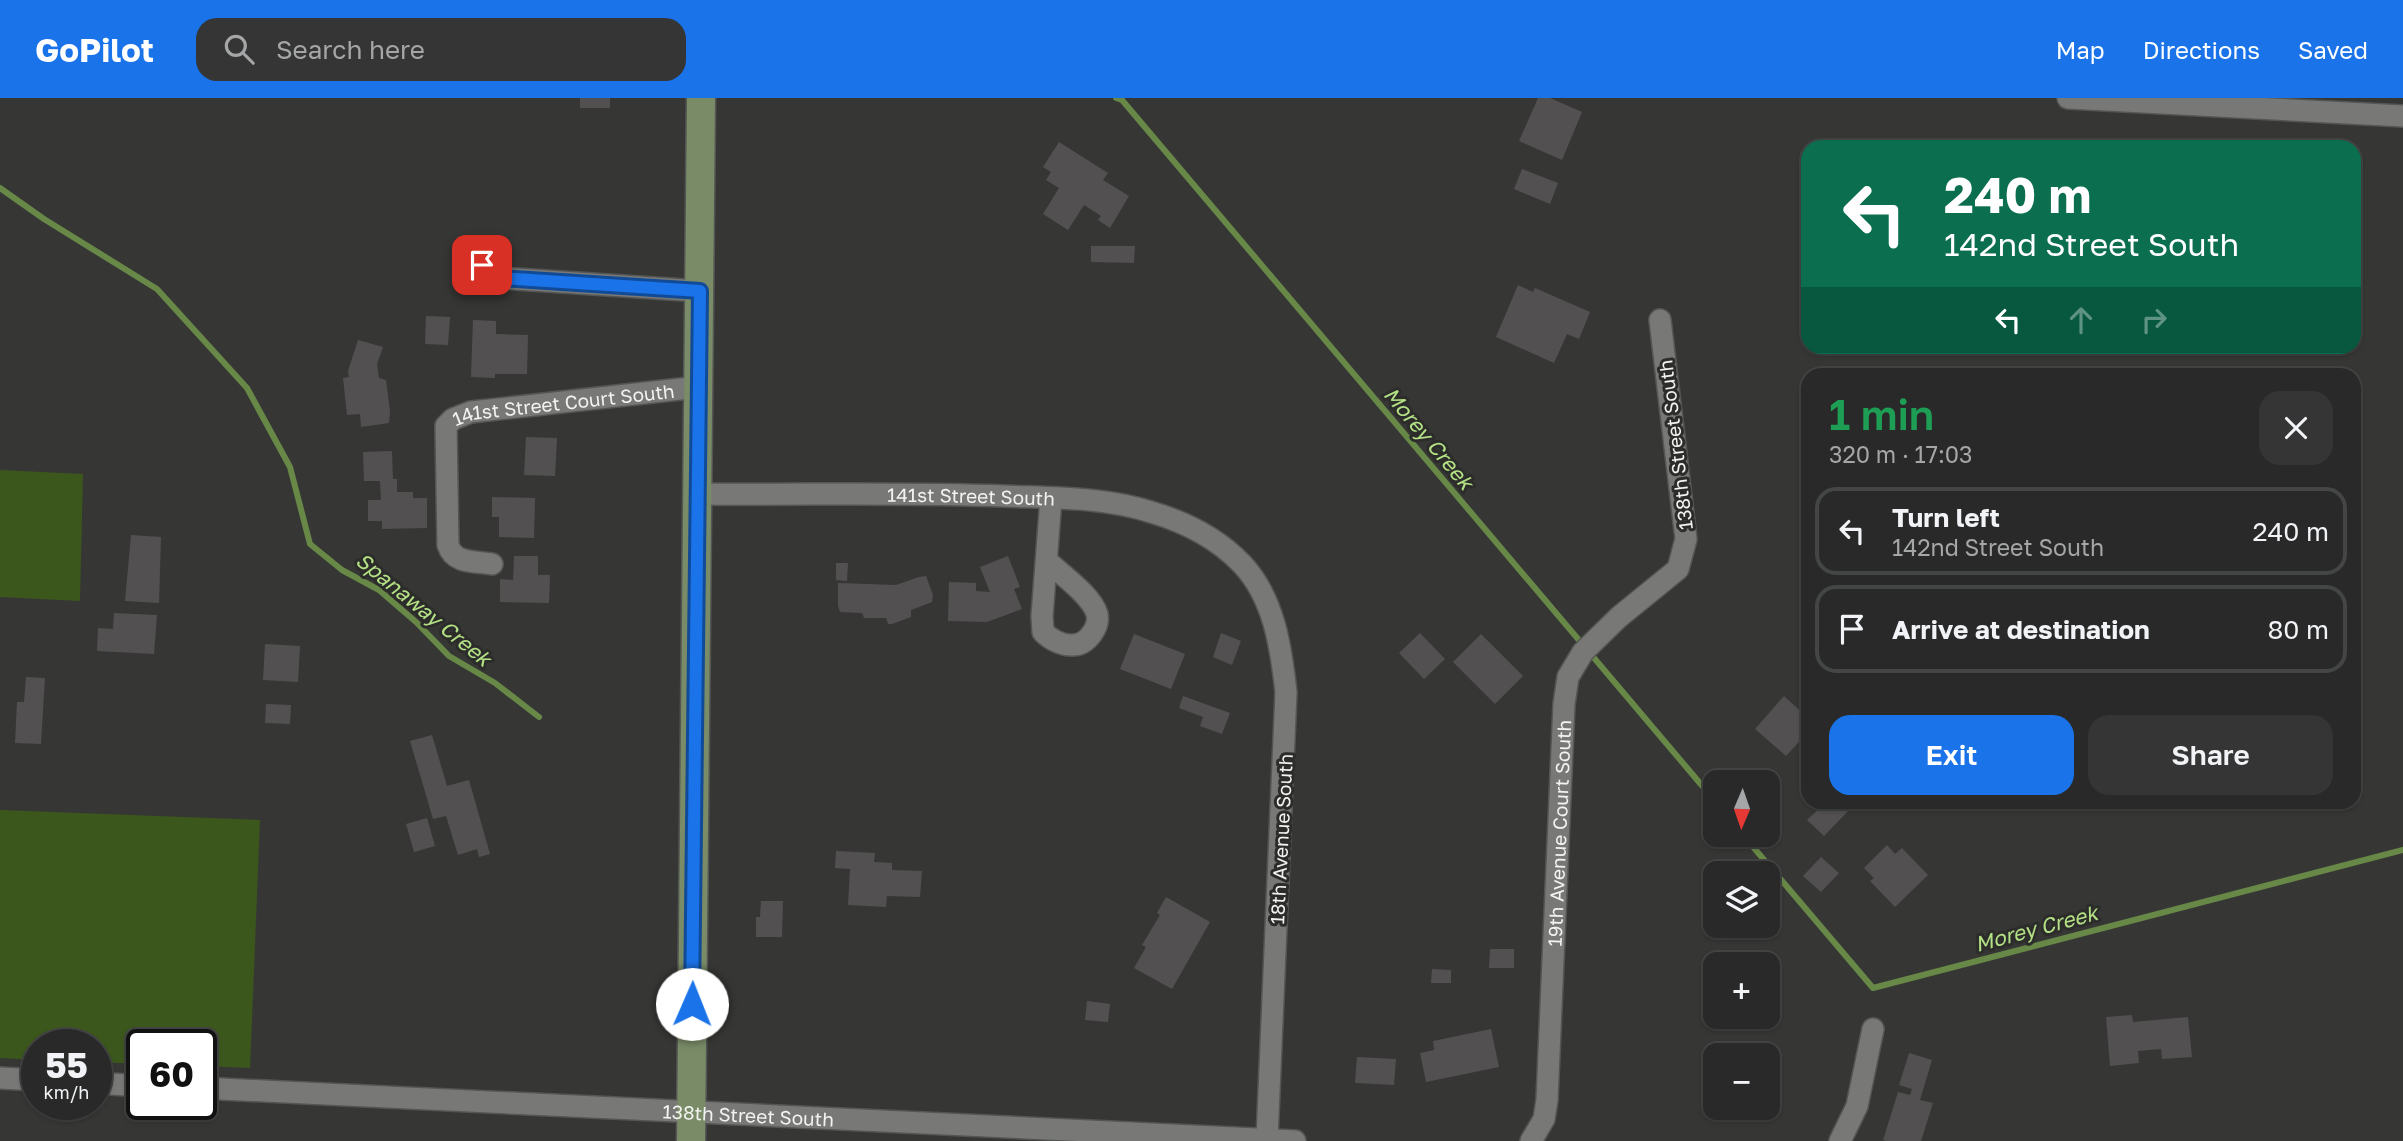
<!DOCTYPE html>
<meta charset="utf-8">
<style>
:root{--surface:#282928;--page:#343534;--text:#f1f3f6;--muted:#a5a6a8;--line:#444545;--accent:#1a73e8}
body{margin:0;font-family:"Golos Text",sans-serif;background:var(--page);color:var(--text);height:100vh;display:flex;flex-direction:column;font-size:26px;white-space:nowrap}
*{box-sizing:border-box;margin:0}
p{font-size:23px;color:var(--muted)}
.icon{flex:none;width:38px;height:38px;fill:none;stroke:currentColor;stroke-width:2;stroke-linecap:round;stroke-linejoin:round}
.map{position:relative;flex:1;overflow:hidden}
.details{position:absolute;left:1801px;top:270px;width:560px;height:441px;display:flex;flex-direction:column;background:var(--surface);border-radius:21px;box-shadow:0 2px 5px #0004,0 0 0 2px var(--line)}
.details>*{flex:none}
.top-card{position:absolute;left:1801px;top:42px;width:560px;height:214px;border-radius:21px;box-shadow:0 2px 5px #0004,0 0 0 2px var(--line);background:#0b6e4f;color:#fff;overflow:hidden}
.needle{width:46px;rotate:182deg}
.fabs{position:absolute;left:1703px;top:672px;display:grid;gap:14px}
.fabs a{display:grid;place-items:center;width:77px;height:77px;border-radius:14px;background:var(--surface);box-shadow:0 2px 5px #0004,0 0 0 2px var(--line);font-size:35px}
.speed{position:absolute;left:21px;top:931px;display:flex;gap:14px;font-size:35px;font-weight:700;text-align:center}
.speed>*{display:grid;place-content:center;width:91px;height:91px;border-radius:50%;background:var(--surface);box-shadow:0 2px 5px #0004,0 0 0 2px var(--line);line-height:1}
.speed small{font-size:18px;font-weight:400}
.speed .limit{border:4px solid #111;border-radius:10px;background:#fff;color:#111}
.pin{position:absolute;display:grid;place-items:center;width:60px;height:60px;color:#fff;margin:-30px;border-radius:14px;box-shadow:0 4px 10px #0006}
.me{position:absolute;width:77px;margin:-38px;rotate:1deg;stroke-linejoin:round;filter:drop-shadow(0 0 5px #0008)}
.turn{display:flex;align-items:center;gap:24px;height:147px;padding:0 28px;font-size:32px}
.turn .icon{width:91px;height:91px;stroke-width:2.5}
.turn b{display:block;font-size:49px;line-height:60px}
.lanes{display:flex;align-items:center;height:66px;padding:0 28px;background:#0003;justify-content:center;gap:35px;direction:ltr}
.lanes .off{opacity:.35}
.round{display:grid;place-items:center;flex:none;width:74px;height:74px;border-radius:21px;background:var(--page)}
.overview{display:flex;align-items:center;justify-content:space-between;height:119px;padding:0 28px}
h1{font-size:42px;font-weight:600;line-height:52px;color:#1e9e55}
.primary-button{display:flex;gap:14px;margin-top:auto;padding:14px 28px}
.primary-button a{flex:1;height:80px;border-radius:21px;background:var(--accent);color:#fff;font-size:28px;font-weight:600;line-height:80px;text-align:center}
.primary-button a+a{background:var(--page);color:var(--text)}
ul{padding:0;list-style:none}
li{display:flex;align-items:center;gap:21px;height:88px;margin:0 14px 10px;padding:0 14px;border:4px solid var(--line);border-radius:21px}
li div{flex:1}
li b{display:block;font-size:26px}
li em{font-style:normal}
header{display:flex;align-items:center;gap:42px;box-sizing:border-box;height:98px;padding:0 35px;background:var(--accent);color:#fff}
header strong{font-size:33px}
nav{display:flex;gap:38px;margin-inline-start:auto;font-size:24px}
.search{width:490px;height:63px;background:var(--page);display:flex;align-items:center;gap:18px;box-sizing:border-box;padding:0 24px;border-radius:21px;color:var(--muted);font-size:26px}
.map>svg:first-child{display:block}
.green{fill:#3c571c}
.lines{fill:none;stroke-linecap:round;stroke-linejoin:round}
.stream{stroke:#688847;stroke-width:6}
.building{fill:#535052}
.minor-casing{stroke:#545653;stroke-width:24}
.major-casing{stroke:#545653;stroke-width:31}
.minor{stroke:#787977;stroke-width:21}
.major{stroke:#798b67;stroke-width:28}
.route-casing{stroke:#114b97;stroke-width:18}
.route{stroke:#1a73e8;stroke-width:12}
.labels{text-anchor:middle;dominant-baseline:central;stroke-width:6;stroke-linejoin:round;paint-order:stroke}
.street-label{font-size:19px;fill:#f2f3f1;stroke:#2c2d2b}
.water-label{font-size:21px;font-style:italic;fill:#b4e185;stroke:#2c2d2b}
</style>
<header>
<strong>GoPilot</strong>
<div class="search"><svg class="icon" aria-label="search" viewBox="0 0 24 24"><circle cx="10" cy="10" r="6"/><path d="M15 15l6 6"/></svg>Search here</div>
<nav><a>Map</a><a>Directions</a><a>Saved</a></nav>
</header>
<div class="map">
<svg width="2403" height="1043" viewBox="0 0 2403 1043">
<rect width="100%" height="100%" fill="#363735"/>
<path class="green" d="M0,372L83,376L80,503L0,499Z
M0,712L260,722L250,970L201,968V947H142V966L96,964V947H37V962L0,960Z"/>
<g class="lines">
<path class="stream" d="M1116,0L1122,2L1715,703
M0,90L44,121L157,191L247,290L290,369L310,446L342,472L379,492L416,524L449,558L495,585L539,619
M1743,737L1873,890L2403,752"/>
</g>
<path class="building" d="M580,0H610V10H580Z
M1538,0H1550L1582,14L1562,62L1519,43Z
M1059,44L1108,75L1103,82L1129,98L1110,130L1098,122L1101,118L1084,107L1068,132L1043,116L1059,90L1046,82L1051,74L1043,69Z
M1522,71L1558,85L1550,106L1514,91Z
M1091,148H1135L1134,165L1091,164Z
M1518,187L1533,194L1535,190L1590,214L1579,241L1567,236L1554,265L1496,239Z
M426,218L450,219L448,247L425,246Z
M473,222L496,223V236L528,237L527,276H495V280L471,279Z
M358,242L383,249L377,266L379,280L386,282L390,313L389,325L361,329L360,316L347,317L343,280L349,279L348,273Z
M526,339L557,340L555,378L524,377Z
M392,353L393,381H397V394H413V400H427V430L382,431V423H368V402H381L380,383H364L363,354Z
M492,399L535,400L534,440L499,439V419H492Z
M131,437L161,439L159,505L125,503Z
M514,458H538V477H550L549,505L500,504V481L513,482Z
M1008,458L1020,489L1014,491L1022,511L987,524L948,523L949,484L976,485V493L990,494L980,469Z
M836,465H848L847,483L836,482Z
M926,478L933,497L932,504L911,512V519L892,526H888L886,520H864L862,515L840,514L838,508V485L896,487L919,479Z
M114,515L157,517L154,556L97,553L98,530L113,531Z
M1221,535L1241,543L1232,567L1213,559Z
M1420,535L1445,561L1424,581L1399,555Z
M1134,536L1185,556L1171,591L1120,571Z
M1481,536L1523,578L1495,606L1453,564Z
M265,546L300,548L298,584L263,582Z
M26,579L45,580L41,646L15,645L17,604H24Z
M1183,598L1230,615L1222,636L1200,628L1203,619L1179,610Z
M1784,598L1808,620V634L1786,658L1755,631Z
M266,606L291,607L290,626L265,625Z
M432,637L447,688L469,682L490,756L479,759L477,751L458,757L446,718L433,721L410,643Z
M1826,704H1844L1851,710L1824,738L1807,722Z
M427,720L435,748L414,754L406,726Z
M1887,747L1895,756L1902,750L1928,777L1895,809L1870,783L1874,780L1864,770Z
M836,753L875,755L874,764L892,765V772L922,773L920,799L887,798L886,809L848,807L850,771L835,770Z
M1821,759L1839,775L1821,794L1803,778Z
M1166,799L1210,824L1172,891L1134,870L1146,849L1142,847L1160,817L1157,815Z
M761,803H783L782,839H756V819H760Z
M1490,851H1514V870H1489Z
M1432,871L1451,872V885H1431Z
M1087,903L1110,906L1108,924L1085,922Z
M2132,917L2133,924L2188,919L2192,959L2162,961L2161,951L2138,953L2139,965L2110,968L2106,919Z
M1491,931L1499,969L1426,984L1420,955L1434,952L1433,943Z
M1909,955L1932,962L1920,1002L1933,1005L1921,1043H1887L1883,1042L1898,994L1910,997L1912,991L1899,987Z
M1357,959L1396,961L1394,987L1355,985Z"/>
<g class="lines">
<defs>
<g id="minor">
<path d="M2068,0L2403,18"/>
<path d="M478,159L491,175L501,180L700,193"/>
<path id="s1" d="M698,396C800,397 902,394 1004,398C1054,400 1104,399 1151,414C1185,424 1218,441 1242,466C1274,500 1281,549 1286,594L1267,1041"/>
<path d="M1047,463C1061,476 1092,498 1097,516C1100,529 1087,547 1073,547C1062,548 1050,541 1043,534L1042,518L1051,400"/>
<path id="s2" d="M492,466C474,463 454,466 448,447L446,328L453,321L471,314L699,289"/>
<path d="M0,980L37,982"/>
<path d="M96,985L142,988"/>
<path id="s3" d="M201,990L1295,1043"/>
<path id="s4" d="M1531,1043L1544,1021L1547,1002L1564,606L1568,579L1583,554L1619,519L1678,471L1686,441L1660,222"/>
<path d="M1840,1043L1857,1008L1873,931"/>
</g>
<path id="major" d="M691,1043L701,0"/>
</defs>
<use href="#minor" class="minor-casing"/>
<use href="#major" class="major-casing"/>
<use href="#minor" class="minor"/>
<use href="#major" class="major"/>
</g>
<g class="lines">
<defs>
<path id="route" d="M482,167L491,175L501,180L700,193L692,906"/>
</defs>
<use href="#route" class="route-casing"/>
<use href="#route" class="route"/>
</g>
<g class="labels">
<g class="street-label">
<text stroke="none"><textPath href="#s2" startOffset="292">141st Street Court South</textPath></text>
<text transform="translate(1675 347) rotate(-97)">138th Street South</text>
<text stroke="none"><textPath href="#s1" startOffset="273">141st Street South</textPath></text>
<text stroke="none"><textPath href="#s4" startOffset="312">19th Avenue Court South</textPath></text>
<text transform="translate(1281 741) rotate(-87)">18th Avenue South</text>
<text stroke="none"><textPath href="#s3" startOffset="548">138th Street South</textPath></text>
</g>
<g class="water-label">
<text transform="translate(1429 340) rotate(50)">Morey Creek</text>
<text transform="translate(424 511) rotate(39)">Spanaway Creek</text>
<text transform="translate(2036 830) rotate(-15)">Morey Creek</text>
</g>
</g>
</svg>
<div class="fabs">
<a><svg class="needle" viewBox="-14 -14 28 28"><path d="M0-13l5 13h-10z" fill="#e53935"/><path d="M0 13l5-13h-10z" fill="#a5a6a8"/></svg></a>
<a><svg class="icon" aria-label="layers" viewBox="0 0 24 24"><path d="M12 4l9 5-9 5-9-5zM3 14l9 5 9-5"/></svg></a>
<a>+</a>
<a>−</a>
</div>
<div class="speed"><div>55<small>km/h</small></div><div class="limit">60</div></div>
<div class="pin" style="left:482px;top:167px;background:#d93025"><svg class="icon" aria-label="arrive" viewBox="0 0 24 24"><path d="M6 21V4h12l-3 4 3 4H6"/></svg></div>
<svg class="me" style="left:692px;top:906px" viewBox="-20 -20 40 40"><circle r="19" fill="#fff"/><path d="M0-13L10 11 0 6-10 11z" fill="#1a73e8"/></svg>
<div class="top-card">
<div class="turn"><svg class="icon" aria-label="left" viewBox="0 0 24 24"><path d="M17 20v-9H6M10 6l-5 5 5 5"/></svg><div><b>240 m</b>142nd Street South</div></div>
<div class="lanes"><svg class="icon" aria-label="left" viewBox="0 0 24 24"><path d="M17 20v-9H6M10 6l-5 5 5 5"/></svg><svg class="icon off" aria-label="ahead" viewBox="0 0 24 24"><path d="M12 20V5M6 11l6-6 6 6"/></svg><svg class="icon off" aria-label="right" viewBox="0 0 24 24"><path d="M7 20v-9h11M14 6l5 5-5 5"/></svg></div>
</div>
<section class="details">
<div class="overview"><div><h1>1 min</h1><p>320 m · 17:03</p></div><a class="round"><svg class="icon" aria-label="close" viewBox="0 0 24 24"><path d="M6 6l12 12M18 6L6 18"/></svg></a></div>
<ul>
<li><svg class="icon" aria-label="left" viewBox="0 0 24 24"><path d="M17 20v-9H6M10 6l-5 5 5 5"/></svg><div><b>Turn left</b><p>142nd Street South</p></div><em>240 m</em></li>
<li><svg class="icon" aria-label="arrive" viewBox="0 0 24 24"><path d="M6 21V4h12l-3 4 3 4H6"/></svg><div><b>Arrive at destination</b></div><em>80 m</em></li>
</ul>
<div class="primary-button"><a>Exit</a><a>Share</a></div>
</section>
</div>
